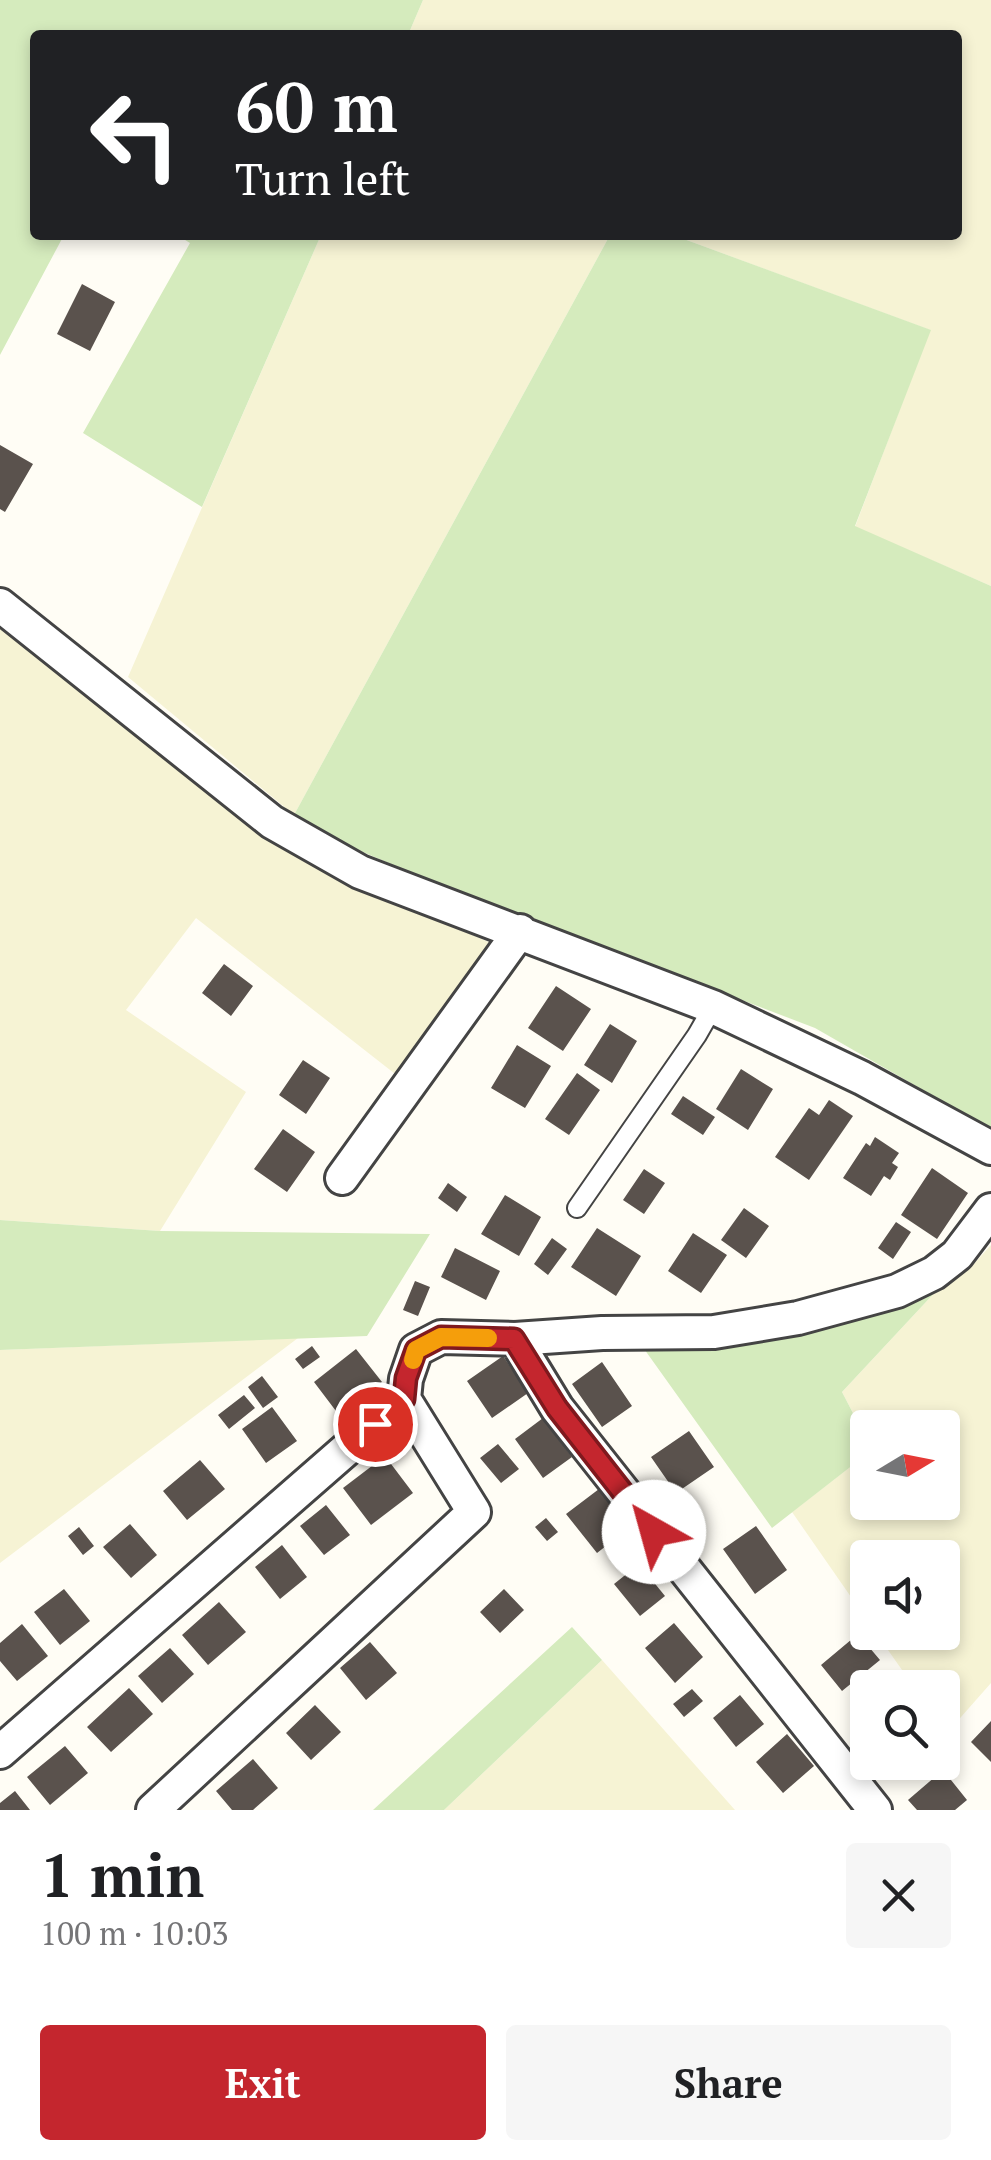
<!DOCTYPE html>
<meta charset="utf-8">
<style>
:root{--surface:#fff;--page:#f6f6f6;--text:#202124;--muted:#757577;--accent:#c4262e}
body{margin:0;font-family:"PT Serif",serif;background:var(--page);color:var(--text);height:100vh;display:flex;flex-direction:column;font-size:38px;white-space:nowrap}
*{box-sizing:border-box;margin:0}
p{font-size:32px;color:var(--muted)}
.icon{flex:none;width:55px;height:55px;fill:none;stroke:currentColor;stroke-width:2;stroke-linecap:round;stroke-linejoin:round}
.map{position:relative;height:1810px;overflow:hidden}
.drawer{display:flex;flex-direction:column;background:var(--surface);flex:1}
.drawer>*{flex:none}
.top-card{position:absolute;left:30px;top:30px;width:932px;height:210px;border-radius:10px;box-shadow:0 5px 15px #0003;background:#202124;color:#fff;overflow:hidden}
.needle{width:65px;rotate:80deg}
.fabs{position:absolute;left:850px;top:1410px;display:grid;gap:20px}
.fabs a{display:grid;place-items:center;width:110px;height:110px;border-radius:10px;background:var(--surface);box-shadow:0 5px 15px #0003;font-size:50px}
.pin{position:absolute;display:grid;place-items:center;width:85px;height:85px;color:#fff;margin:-42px;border:5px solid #fff;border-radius:50%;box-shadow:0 2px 10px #0007}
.me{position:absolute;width:110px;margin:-55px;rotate:322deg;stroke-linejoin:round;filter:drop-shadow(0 0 8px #0008)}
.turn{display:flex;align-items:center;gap:35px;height:210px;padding:0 40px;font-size:45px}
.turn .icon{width:130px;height:130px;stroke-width:2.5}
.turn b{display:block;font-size:70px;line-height:85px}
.round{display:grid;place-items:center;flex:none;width:105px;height:105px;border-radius:10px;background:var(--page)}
.summary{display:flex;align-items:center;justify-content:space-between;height:170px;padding:0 40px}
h1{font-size:60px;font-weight:700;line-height:75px}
.action{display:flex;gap:20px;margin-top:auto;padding:20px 40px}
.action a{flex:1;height:115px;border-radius:10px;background:var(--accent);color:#fff;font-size:40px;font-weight:700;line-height:115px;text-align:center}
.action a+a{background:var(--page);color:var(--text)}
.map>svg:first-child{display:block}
.farmland{fill:#f6f3d4}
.green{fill:#d5ebbd}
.building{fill:#5a524d}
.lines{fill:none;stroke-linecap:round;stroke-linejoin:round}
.lane-casing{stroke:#444;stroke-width:22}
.street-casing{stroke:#444;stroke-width:38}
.lane{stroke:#fff;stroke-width:18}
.street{stroke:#fff;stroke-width:32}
.route-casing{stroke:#7f191e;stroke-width:25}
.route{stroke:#c4262e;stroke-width:18}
.slow{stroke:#f59e0b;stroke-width:18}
</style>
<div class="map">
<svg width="991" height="1810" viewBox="0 0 991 1810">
<rect width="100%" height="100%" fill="#fffdf5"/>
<path class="farmland" d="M423,0H991V586L855,527L930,330L673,235H958V35H408Z
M321,235H610L294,815L128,677Z
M0,626L358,886L491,943L399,1077L196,918L126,1010L246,1092L160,1231L0,1220Z
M991,1245V1683L946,1734L943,1728L942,1688L914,1687L876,1633L942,1632V1558H868L867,1620L792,1512L867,1454L868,1502H942V1428H868L867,1440L842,1392L939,1288L971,1267Z
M298,1338L0,1563V1350Z
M602,1660L735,1810H444Z"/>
<path class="green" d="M0,0H423L408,35H35V235H64L0,355Z
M177,235H321L202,507L83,433L190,243Z
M610,235H673L931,330L855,526L991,586V1129L815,1028L431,881L351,847L294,815Z
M0,1220L160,1231L430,1234L367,1336L0,1350Z
M939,1288L842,1392L867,1440V1454L772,1528L642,1346Z
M572,1627L602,1660L444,1810H373Z"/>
<path class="building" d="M82,284L115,302L90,351L57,334Z
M0,445L33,464L5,512L0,509Z
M224,964L253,986L231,1016L202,993Z
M556,986L591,1009L563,1051L528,1028Z
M610,1024L637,1041L612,1083L584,1065Z
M517,1045L551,1066L525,1108L491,1088Z
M303,1060L330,1078L306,1114L279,1095Z
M741,1069L773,1089L748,1130L716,1109Z
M577,1073L600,1090L569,1135L545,1119Z
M683,1096L715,1117L703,1135L671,1114Z
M829,1100L853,1116L809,1180L775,1157L809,1108L819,1115Z
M283,1129L315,1152L287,1192L254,1169Z
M875,1137L899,1153L892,1163L898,1167L890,1180L884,1176L871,1196L843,1178L866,1143L870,1146Z
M932,1168L968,1193L937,1239L901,1215Z
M644,1169L665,1183L644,1214L623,1200Z
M448,1183L467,1197L457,1212L438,1198Z
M505,1195L541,1217L519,1256L481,1234Z
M744,1208L769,1226L746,1258L721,1240Z
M896,1222L911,1232L893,1259L878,1248Z
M597,1228L641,1256L616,1296L571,1267Z
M693,1233L727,1255L701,1293L668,1271Z
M552,1238L567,1249L548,1275L534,1264Z
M455,1248L500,1271L486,1300L441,1277Z
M415,1281L430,1287L418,1316L403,1310Z
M312,1346L320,1357L303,1369L295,1359Z
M356,1349L382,1382L339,1415L314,1382Z
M503,1356L528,1393L492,1418L467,1381Z
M602,1362L632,1406L602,1427L572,1384Z
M262,1376L278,1397L263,1408L248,1387Z
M244,1395L255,1408L229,1429L218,1415Z
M272,1407L297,1441L266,1463L242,1429Z
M543,1418L572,1457L543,1478L515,1439Z
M689,1431L714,1467L676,1493L651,1457Z
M498,1444L519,1469L501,1483L480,1458Z
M385,1456L413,1493L371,1525L343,1488Z
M200,1460L225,1489L187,1520L163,1491Z
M599,1489L629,1528L597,1553L566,1514Z
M326,1505L350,1535L324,1555L300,1526Z
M546,1518L558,1532L547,1541L535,1527Z
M130,1524L157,1555L131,1578L103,1547Z
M756,1526L787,1570L755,1594L723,1549Z
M79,1527L94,1546L83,1555L68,1536Z
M282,1545L307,1577L280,1599L255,1567Z
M639,1564L665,1596L640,1616L614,1584Z
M64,1589L90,1621L60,1645L34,1612Z
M504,1589L524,1610L500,1633L480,1612Z
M219,1602L246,1632L208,1665L182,1635Z
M674,1623L703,1657L675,1683L645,1648Z
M22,1624L48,1656L17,1681L0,1661V1643Z
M858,1634L880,1660L842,1691L821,1665Z
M370,1642L397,1673L366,1700L340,1668Z
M170,1648L194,1674L162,1703L138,1676Z
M129,1688L153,1714L111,1752L87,1727Z
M692,1689L703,1701L684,1717L673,1704Z
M740,1695L764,1724L736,1747L713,1718Z
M315,1705L341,1732L311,1760L286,1733Z
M991,1721V1762L971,1742Z
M787,1734L814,1766L783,1793L756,1762Z
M65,1746L88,1773L50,1805L27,1777Z
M253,1759L278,1788L253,1810H232L216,1791Z
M880,1762H914L894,1779Z
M943,1770L967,1800L955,1810H917L908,1800Z
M15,1791L30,1810H0V1803Z"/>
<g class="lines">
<defs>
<path id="lane" d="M577,1208L697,1035L713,1007"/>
<path id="street" d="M0,605L272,822L360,872L713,1007L862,1078L991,1148
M342,1178L520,931
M515,1339L557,1408L875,1810
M0,1752L404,1399
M153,1810L474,1512L404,1399L406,1379L416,1350L441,1337L515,1339L602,1333L714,1332L798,1318L897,1291L934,1273L957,1255L991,1210"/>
</defs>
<use href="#lane" class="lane-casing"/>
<use href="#street" class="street-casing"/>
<use href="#lane" class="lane"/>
<use href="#street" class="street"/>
</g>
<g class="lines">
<defs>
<path id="route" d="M375,1424L404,1399L406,1378L416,1350L441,1337L514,1339L557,1408L654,1532"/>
</defs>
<use href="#route" class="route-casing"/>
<use href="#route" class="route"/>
<path class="slow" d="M413,1360L416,1350L441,1337L488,1338"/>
</g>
</svg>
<div class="fabs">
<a><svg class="needle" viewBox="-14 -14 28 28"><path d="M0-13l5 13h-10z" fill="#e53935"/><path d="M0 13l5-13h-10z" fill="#757577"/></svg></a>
<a><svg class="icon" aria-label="sound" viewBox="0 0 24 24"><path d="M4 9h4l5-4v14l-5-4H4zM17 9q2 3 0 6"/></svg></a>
<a><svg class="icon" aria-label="search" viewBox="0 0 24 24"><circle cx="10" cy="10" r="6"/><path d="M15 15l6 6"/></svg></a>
</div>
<div class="pin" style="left:375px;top:1424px;background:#d93025"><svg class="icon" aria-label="arrive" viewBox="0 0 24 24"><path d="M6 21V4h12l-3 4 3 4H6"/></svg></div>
<svg class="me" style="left:654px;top:1532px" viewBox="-20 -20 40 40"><circle r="19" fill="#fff"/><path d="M0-13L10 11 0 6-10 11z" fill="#c4262e"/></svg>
<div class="top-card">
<div class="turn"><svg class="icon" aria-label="left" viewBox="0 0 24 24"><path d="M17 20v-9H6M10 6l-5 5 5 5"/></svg><div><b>60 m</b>Turn left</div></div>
</div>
</div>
<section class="drawer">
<div class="summary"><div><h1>1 min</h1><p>100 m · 10:03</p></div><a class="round"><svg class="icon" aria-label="close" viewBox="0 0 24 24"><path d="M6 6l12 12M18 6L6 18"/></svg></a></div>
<div class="action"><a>Exit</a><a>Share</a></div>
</section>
